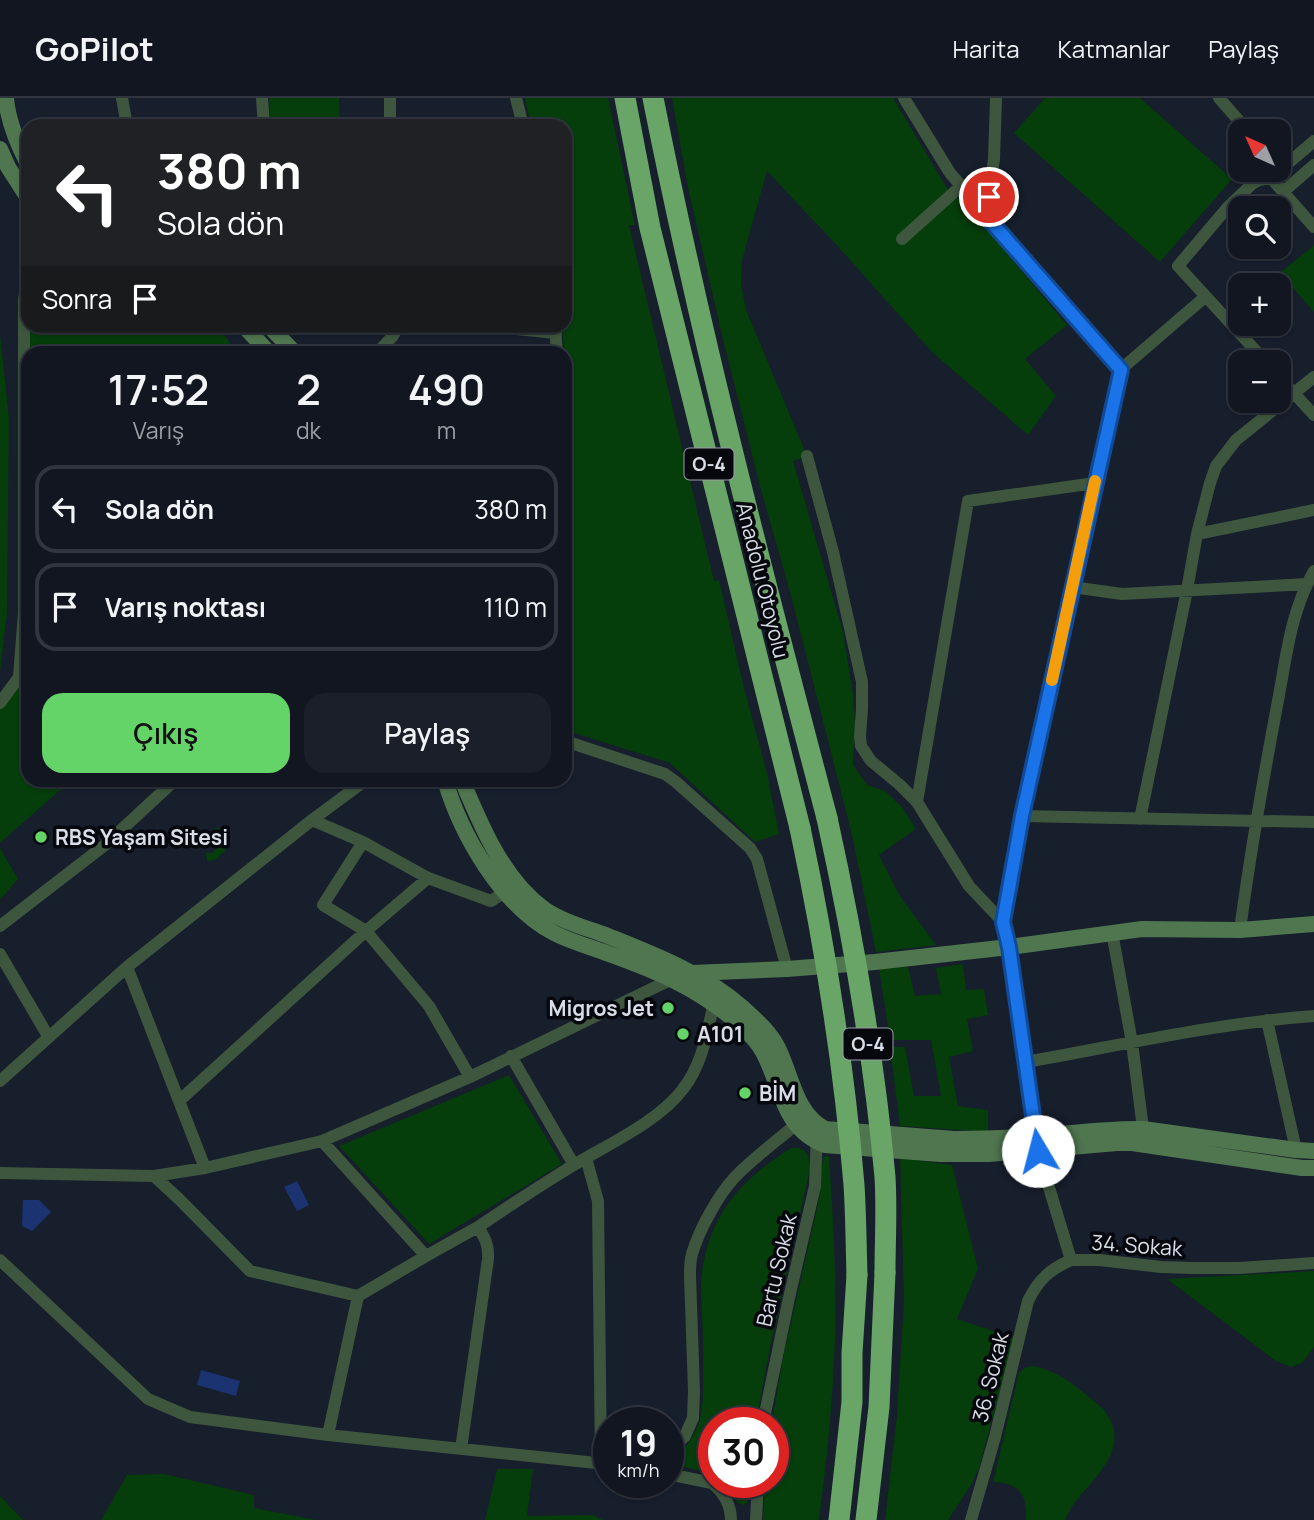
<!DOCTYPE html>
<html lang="tr">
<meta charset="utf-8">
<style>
:root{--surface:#111621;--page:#1a1f2a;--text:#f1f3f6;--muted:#9c9fa5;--line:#30353f;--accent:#64d468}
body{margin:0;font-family:Manrope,sans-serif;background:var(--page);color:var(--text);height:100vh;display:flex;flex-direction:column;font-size:26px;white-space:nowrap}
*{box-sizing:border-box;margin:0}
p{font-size:23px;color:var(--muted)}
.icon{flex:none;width:38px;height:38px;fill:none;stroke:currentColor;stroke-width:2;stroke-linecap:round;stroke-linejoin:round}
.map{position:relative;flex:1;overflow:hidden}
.drawer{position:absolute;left:21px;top:248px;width:551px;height:441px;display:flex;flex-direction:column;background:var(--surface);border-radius:21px;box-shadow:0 2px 5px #0004,0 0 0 2px var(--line)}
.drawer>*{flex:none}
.top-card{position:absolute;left:21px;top:21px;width:551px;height:214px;border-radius:21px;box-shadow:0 2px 5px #0004,0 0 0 2px var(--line);background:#202124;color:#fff;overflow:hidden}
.needle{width:46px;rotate:315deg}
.buttons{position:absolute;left:1228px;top:21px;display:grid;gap:14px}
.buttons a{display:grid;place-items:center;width:63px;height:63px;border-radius:14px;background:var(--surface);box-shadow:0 2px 5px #0004,0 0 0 2px var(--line);font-size:35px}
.speed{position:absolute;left:593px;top:1309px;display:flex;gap:14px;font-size:35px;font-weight:700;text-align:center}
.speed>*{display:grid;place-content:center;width:91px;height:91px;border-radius:50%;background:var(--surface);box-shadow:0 2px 5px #0004,0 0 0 2px var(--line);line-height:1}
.speed small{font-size:18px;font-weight:400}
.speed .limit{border:10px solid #d22;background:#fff;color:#111}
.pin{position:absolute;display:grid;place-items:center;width:60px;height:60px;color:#fff;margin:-30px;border:4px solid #fff;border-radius:50%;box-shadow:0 2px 7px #0007}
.me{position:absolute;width:77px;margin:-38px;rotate:352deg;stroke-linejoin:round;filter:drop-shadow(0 0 5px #0008)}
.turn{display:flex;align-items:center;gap:24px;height:147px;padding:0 21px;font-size:32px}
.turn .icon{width:91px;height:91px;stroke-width:2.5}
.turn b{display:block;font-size:49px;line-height:60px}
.then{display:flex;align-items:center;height:66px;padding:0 21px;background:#0003;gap:14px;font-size:26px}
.eta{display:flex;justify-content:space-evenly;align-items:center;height:119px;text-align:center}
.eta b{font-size:42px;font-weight:600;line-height:49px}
.action{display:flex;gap:14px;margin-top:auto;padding:14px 21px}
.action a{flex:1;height:80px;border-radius:21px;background:var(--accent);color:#111;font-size:28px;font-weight:600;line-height:80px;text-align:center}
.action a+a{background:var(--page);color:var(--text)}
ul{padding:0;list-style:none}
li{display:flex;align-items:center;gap:21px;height:88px;margin:0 14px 10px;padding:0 7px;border:4px solid var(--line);border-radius:21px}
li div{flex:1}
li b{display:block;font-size:26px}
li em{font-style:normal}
header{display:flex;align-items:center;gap:42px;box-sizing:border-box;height:98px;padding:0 35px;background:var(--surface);border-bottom:2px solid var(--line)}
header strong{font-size:33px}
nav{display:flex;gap:38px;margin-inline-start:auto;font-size:24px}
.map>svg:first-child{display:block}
.green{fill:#053d0b}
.water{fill:#1b3471}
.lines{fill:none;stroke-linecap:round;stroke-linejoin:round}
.street{stroke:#3e563e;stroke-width:12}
.secondary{stroke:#4f764f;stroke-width:16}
.highway{stroke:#68a567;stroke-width:21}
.highway-bridge{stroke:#68a567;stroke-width:21}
.route-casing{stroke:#114b97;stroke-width:18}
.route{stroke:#1a73e8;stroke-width:12}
.slow{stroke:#f59e0b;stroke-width:12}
.poi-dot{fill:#64d468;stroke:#06080e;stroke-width:2.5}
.labels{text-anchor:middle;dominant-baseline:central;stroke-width:7;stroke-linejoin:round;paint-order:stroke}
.shield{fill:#06080e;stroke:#999da6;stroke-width:2}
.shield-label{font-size:19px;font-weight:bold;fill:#d8dde7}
.street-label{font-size:21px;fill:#d8dde7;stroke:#06080e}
.poi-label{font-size:21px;font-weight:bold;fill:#d8dde7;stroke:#06080e;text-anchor:start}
</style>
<header>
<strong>GoPilot</strong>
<nav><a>Harita</a><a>Katmanlar</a><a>Paylaş</a></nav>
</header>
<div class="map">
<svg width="1314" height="1422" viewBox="0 0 1314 1422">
<rect width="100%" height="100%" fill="#171e2c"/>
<path class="green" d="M269,0H339L340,25L280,23L279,28H270Z
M525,0H608L635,127H629L714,483L719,482L744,590L767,675L779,736L755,744L670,665L565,632L566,272L562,228H565V28H531Z
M672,0H893L951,97L963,103L1067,227L1025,261L1056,298L1028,337L933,255L843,154L767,73L742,162L741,186L746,212L807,358L793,363L843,534L853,596L855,629L853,667L867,687L885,693L902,709L916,731L879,757L900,798L936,847L876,854L852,737L793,505L760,388L722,237L688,90Z
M1045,0H1140L1232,81L1160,164L1014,35Z
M1314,147V214L1280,175Z
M28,228H214L226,239L236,255L28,256V682L74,683L59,693L0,745V605L19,579Z
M0,236L9,321L7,514L0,575Z
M217,729L223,736L209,749L192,750L185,744L191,738L205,740Z
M224,743L229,749L215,762L207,763L206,755H212Z
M0,750L18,781L0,802Z
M963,866L966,892L984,891L988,917L967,921L973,953L949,959L958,1008L988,1012V1034L900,1028L890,949H905L914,998H941L931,942H890L879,870L908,869L915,898L941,896L936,870Z
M509,977L562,1066L429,1146L339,1048Z
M791,1050C808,1049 809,1057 810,1071L769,1254L756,1325H714V1376L680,1368L676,1363L678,1359C704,1327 703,1314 703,1274C703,1255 703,1235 702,1215C702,1204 700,1193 701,1183C707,1119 739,1083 791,1050Z
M829,1058C833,1119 837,1180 835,1241C833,1301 827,1362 819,1422H763L765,1384H774V1325H772L782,1265L818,1106L823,1059Z
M900,1060L952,1067L978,1171L957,1221L1014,1240L979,1370L971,1387L948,1422H885L897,1317L904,1203Z
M1314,1173V1249L1302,1265L1291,1269L1276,1263L1167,1181Z
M1034,1268C1054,1272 1075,1286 1090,1300C1095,1304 1102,1309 1106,1315C1131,1349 1096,1378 1076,1403C1071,1409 1068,1416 1065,1422H1026C1027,1396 1020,1385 993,1384L1019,1275L1026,1269Z
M497,1371H533L527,1418L593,1417L603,1422H485Z
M164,1376L254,1397V1410L316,1422H101L127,1377Z
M722,1384H751L748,1404L744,1407L738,1405Z
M0,1398L23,1422H0Z"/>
<path class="water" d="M297,1083L309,1107L297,1113L284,1089Z
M23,1102H39L51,1114L32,1133L22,1128Z
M201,1272L240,1283L236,1298L197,1287Z"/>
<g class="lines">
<path class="street" d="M122,0L127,28
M262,0L264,28
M390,0V28
M516,0L523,28
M904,0L950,75L1120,272L1022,718L1003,824L1009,849L1038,1053L1071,1162H1099L1161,1169L1193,1170H1239L1314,1165
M1219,0L1248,33
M1271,80L1314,129
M1283,94L1314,67
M986,118L994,61L996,0
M902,141L961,88
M486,228L556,235
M555,228L557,256
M376,256L392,239L399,228
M1266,264L1178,168L1227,110L1252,86L1259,82L1271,80L1314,43
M1120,272L1205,199
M1279,279L1314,317
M807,358L833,454L862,584V611L860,638L861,648L871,663L900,687L917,704L969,788L1003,824
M1197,436L1314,412
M1072,489L1122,496L1307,486
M0,605L19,579L24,515V200
M565,643L665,676L676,684L750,750L757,761L787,871
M366,682L312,722L363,744L428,780L491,803L512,789
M917,704L968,403L1095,385
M1022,718L1314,724
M1140,721L1187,492L1197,436L1210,385L1216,368L1236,342L1314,279
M363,744L323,807L366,833L429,908L470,979
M0,828L105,747L175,682
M1240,832C1250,757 1263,682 1277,608C1286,562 1290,514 1314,473
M1112,834L1132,945L1144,1038
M0,856L48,938
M127,869L205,1070
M1267,922L1296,1052
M511,958L574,1067
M1026,964C1122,947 1217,925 1314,918
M0,983L127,869L312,722
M179,1003L366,833L428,780
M322,1043L426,1158L478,1129C485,1140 489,1147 488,1161L461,1351
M586,1060L598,1103L601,1366
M0,1075L154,1078L205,1070L322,1043L470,979L672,881
M478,1129C506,1110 535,1091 564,1073C600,1050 658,1025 683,991C704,964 707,932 715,901
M0,1162L148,1301L190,1319L328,1337L358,1198L250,1173L179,1101L154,1078
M358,1198L426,1158
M763,1325L789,1200L815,1088L817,1034
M328,1337L606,1366
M668,1355L685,1338L693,1320L694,1293L690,1178C690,1171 690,1163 692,1156C699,1132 718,1097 735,1079C755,1058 780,1041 802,1021
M668,1376L712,1385C724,1395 731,1407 731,1422
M756,1422L758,1384
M971,1422L995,1339L1028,1203C1039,1181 1049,1172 1071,1162"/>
<path class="secondary" d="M6,0C8,24 17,45 28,66
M0,51L8,69L28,100
M244,228L270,256
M269,228L296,256
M445,682C461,737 502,808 554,835C571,844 591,849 609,856C659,874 698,890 739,926C748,934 757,943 763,954C782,989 782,1031 825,1047L940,1056H989L1117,1045H1132L1302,1070H1314
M462,682C481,728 503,781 544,811C563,824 587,830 608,838C655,857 705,876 743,910C756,922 770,934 778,950C792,978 795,1015 825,1031L954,1041C983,1041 1012,1040 1040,1038C1075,1035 1108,1030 1143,1031L1296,1052L1314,1053
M692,875L787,871L875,864L1009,849L1142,831L1240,832L1314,826"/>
<path class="highway" d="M625,0L650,130L800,730
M653,0C701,242 764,481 827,720
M839,1422L852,1304V1255L857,1177
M866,1422L879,1309L885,1175"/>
<path class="highway-bridge" d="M827,720C853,838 874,958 885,1079C887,1111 885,1143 885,1175
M800,730C825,848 844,966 854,1087C856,1117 856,1147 857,1177"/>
</g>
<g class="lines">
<defs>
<path id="route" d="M989,99L986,118L1121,272L1022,718L1003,824L1009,849L1038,1053"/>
</defs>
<use href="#route" class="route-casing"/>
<use href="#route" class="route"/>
<path class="slow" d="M1052,582L1095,383"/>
</g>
<g class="poi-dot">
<circle cx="41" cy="739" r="7"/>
<circle cx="668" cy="910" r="7"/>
<circle cx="683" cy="936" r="7"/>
<circle cx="745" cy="995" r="7"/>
</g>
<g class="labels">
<g class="shield">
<rect x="684.5" y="350.5" width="49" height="31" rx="5"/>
<rect x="843.5" y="930.5" width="49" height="31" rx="5"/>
</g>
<g class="shield-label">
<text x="709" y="366">O-4</text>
<text x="868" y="946">O-4</text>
</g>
<g class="street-label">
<text transform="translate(763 482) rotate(76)">Anadolu Otoyolu</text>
<text transform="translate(1137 1147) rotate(4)">34. Sokak</text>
<text transform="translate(776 1172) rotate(-77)">Bartu Sokak</text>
<text transform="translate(990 1279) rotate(-76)">36. Sokak</text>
</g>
<g class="poi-label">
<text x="55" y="739">RBS Yaşam Sitesi</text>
<text x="654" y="910" text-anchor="end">Migros Jet</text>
<text x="697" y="936">A101</text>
<text x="759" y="995">BİM</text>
</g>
</g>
</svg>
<div class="buttons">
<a><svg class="needle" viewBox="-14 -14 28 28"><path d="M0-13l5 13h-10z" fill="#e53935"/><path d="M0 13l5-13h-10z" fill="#9c9fa5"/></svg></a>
<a><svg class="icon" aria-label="search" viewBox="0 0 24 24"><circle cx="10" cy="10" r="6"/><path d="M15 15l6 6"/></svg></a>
<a>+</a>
<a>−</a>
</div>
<div class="speed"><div>19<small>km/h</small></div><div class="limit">30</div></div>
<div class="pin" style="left:989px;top:99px;background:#d93025"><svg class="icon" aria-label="arrive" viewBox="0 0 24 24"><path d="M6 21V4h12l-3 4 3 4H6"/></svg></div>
<svg class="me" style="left:1038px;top:1053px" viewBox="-20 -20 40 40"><circle r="19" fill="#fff"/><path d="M0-13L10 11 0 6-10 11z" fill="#1a73e8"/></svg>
<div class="top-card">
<div class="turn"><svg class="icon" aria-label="left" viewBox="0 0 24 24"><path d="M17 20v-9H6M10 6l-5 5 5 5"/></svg><div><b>380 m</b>Sola dön</div></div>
<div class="then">Sonra<svg class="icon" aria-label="arrive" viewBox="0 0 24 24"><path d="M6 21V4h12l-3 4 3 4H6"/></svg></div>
</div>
<section class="drawer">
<div class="eta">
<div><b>17:52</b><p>Varış</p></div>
<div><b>2</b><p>dk</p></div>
<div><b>490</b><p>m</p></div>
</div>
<ul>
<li><svg class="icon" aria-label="left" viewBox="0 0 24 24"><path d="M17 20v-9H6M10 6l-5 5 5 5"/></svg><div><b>Sola dön</b></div><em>380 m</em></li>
<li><svg class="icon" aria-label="arrive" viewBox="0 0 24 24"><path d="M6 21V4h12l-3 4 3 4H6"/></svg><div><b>Varış noktası</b></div><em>110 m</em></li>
</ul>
<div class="action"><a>Çıkış</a><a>Paylaş</a></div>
</section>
</div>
